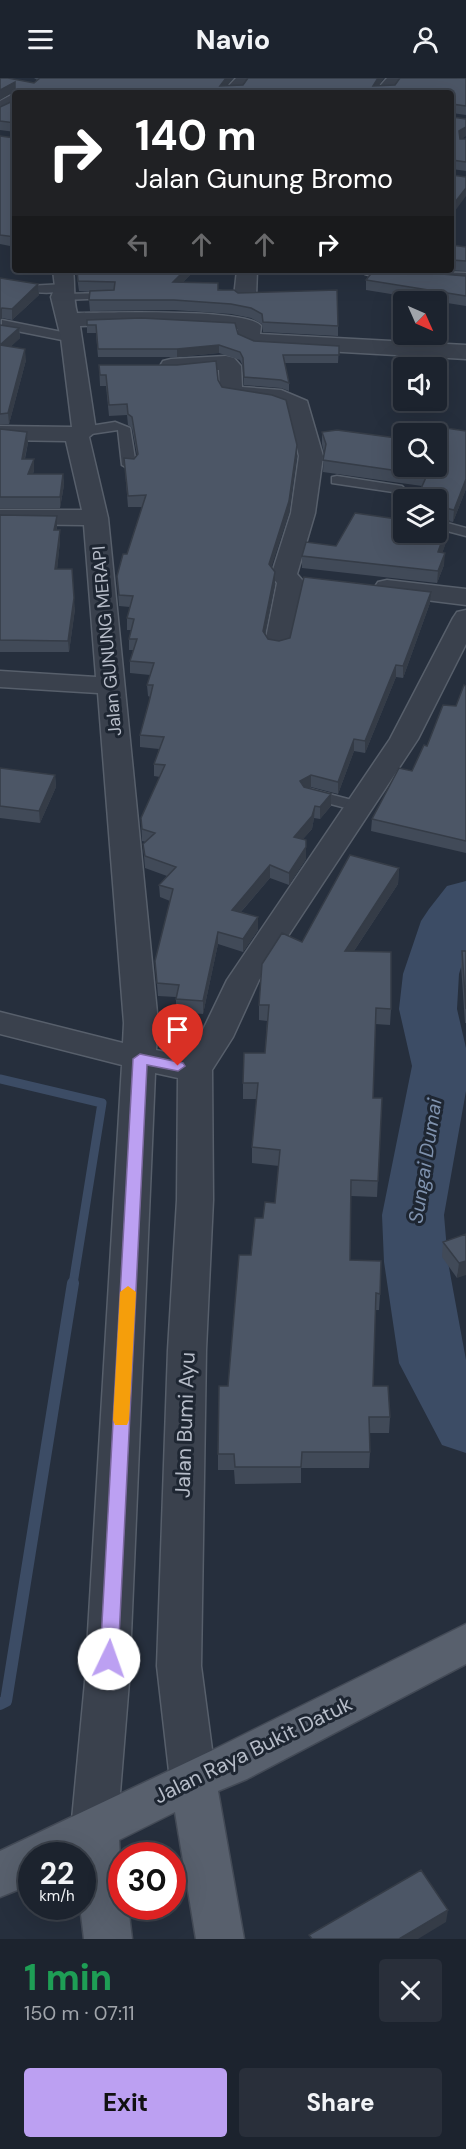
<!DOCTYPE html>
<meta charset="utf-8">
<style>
:root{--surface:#1c232e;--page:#292f3a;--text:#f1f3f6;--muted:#a0a4aa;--line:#3a404a;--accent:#bca0f2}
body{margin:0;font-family:"DM Sans",sans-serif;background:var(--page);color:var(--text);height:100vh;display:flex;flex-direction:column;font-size:22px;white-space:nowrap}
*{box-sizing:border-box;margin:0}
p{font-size:20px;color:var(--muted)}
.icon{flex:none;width:33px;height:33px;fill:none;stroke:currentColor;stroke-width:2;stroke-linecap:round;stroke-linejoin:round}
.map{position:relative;height:1861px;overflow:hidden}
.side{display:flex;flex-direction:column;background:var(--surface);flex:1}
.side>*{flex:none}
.hud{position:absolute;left:12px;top:12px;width:442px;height:183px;border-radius:6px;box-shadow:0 6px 24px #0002,0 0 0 2px var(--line);background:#202124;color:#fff;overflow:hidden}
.needle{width:39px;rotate:135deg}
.buttons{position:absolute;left:393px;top:213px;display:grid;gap:12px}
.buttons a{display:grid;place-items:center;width:54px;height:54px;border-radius:6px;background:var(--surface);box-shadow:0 6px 24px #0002,0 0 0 2px var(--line);font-size:30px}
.speed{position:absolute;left:18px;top:1764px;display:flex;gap:12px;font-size:30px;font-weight:700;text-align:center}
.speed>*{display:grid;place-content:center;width:78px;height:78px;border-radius:50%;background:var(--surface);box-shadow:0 6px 24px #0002,0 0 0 2px var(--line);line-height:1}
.speed small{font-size:15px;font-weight:400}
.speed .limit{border:9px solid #d22;background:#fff;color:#111}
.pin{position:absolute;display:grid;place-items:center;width:51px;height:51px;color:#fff;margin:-62px -26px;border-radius:50% 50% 50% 0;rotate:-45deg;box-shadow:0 0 6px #0007}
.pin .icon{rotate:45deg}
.me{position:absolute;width:66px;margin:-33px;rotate:3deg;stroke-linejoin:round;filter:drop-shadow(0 0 4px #0008)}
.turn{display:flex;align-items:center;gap:21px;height:126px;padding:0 24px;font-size:27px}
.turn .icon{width:78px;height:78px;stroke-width:2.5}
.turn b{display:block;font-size:42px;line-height:51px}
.lanes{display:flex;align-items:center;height:57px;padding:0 24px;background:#0003;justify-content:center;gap:30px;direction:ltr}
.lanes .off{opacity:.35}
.round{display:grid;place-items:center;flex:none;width:63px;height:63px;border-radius:6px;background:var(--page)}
.head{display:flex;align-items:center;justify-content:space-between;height:102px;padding:0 24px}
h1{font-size:36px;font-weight:800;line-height:45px;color:#1e9e55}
.cta{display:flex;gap:12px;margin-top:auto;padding:12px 24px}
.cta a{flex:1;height:69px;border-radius:6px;background:var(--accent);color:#111;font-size:24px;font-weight:800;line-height:69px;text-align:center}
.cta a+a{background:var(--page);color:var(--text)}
header{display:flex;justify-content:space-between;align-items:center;height:78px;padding:0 24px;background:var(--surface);font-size:27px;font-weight:800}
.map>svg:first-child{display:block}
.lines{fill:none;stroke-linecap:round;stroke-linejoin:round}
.stream-far1{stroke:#3c4c65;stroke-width:9}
.stream{stroke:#3c4c65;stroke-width:12}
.river{fill:#3c4c65;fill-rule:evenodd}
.lane-casing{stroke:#575f6b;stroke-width:3}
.street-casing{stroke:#575f6b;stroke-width:3}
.primary-casing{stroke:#434a56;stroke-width:3}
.lane{fill:#3a414d;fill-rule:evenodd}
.street{fill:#3a414d;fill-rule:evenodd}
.primary{fill:#58606d;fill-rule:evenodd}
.wall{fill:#414a58}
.shaded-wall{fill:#353c47}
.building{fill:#4c5666;stroke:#353c47;stroke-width:1.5}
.route{fill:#bca0f2;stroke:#7a689d;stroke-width:1.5}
.slow{fill:#f59e0b}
.labels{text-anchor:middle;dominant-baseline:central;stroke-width:6;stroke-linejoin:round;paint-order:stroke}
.street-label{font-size:18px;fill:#b6bcc8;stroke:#1e2632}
.water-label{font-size:20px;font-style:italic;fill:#7f92ae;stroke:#1e2632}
.near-street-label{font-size:21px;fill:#b6bcc8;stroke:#1e2632}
</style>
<header><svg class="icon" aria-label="menu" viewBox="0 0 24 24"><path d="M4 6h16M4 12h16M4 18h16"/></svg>Navio<svg class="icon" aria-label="person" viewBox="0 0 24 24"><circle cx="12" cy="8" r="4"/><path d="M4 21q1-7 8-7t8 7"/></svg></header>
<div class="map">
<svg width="466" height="1861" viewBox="0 0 466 1861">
<rect width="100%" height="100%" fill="#262f3d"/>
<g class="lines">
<path class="stream-far1" d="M0,1001L102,1025L73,1206"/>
<path class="stream" d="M0,1626L6,1623L73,1205"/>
<path class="river" d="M466,803V873L459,896L457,931L466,970V1013L444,1137L448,1184L466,1282V1375L442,1367L399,1285L384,1184L382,1137L412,988L399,931L403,896L421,843L429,831L447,808Z"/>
<defs>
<path id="lane" d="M0,203L27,208L65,206L71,209C58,220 16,212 0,209Z
M110,215L114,216V220L62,222L56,219L62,216Z
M2,242L72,256L78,260L72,264L2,250Z
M115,344L130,350L136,387L134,390L129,391L122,387L118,352L84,357L78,353L84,349Z
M337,398L402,408L415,422H404V424L393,414L332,405V399Z
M436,442L466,450V458L436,450Z
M310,711L367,726L369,729L361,734L304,719L302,716Z"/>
<path id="street" d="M236,0H255L241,15H222Z
M387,0H406L393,15H374Z
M15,15V29L0,37V23Z
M53,192H73C75,208 73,220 77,235C104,235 248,230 261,248L260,256L466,267V281L255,269L240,263L237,258L238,251L141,246L80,248L96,353L89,359L108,440L158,945L156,972L186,979L200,958L227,902L390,661L453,540L457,534L466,532V566L418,661L259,902L233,959L212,992L213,1122L206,1272L201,1588L216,1702L209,1717L193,1723L177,1717L170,1702L157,1588L168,1272L177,1122L178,1000L155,995L129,1604L117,1752L111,1767L94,1774L77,1767L71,1752L85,1604L122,987L0,956V934L123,965L124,945L98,615L0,609V593L96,599L84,447L0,446V432H82L66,363L0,362V348L72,349L61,260L51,219L55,209Z
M237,192H257L256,219L252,223H238L234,219Z
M362,192L466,195V207L372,198L365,196Z
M226,278L234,280L241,288L242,309L281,312L307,323L323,378L315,435L297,496L303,503L291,565L288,571L278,573L268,571L265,565L277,505L271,498L291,435L299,378L288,331C269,320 244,325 223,318L220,313L219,292L163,293L160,288L163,283L171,281Z
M387,502L466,511V527L378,516L374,510L378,504Z"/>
<path id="primary" d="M466,1546V1586L247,1701L218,1713L244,1861H196L175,1734L119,1762L122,1828H128L132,1861H84L80,1828H82V1778H32V1806L0,1819V1773L215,1671Z"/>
</defs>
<use href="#lane" class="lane-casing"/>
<use href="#street" class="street-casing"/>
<use href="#primary" class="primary-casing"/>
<use href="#lane" class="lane"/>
<use href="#street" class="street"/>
<use href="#primary" class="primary"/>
</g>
<path class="wall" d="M0,0L34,5L37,2L34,0H233L227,8H379L395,7L466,0V37L452,35V15L15,13Z
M15,22V54L0,52V29Z
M452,39L461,61H466V93L452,91Z
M0,58L15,60V169L0,166Z
M452,165V167L466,169V193L440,192H452Z
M76,192H195L183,204L238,215L338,248V258L263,254L262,246L251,240L231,236L174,232L90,233L89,222L90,214L79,213Z
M466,198V228L366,212V202Z
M0,200L38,206L39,217L12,242L2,240L1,241V247L19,250L20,260L10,269L26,282L9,346H0Z
M87,247L238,256L254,263L339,268L338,285H284L289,305V313L281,310L244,307L243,288L240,282L219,275L177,279H98L96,255H87Z
M99,287L218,302L222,309L297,378L289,435L271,489L275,506L265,556L268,561L279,563L430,525L403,600L396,599L365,675L354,673L338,716L311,709L308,710L331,716V728L320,741L314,740L312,751L303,761L306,769V781L289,807L270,800L241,834L258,839V852L243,874L218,866L203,936L176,934V919L158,918L155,883L170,823L160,819L159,807L167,798L145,790L143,766L146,764L142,763L141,740L160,699L154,698V686L159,671L140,669V657L150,619L148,618L147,607L150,597L130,595V583L133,572H129V561L131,552H127V540L130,529L119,528L117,498L127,476L142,429H128L124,380L134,381L137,377L132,350L128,347L127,337L109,338L106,308H100Z
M0,351L27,354L28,365L25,381H34V392L33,396H63L64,407L60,430H0Z
M466,353V411L453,444L443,442L449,456L442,475L444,487L437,505L302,490V478L336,468L404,454L422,408L323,394L324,375L322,366V354L438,366Z
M0,437L57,438V452L60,463L57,491L75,531L69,574H0Z
M466,608V775L371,753L372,741L412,693L427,668L456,628Z
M0,690L55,697L56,709L40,745L0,740Z
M399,790L398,806L354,873L391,931L390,947L375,946L373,1020H382L377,1119L351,1118L350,1182L380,1216L379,1232H375L373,1308L390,1339L389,1355H369L370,1374L369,1390H301V1405L235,1406L234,1392H218V1376L228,1308L251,1177L263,1140L275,1125L279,1088L252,1085V1069L257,1021H243V1005L265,975L267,943L259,942V927L302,864Z
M462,873H466V945H465L461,887Z
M466,1156L457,1200L442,1179L443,1164Z"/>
<path class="shaded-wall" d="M226,0H233L222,15L220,8Z
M378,0H384L374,15L373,8Z
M15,4V13L0,22V12Z
M466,49V58L459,63V53Z
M466,110V118L452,137V128Z
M185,192H195L173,214V204Z
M38,206L39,217L12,242V231Z
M2,230V240L0,242V231Z
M19,250L20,260L1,278L0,267Z
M219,267V275L177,279V271Z
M25,271L26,282L9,346L8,335Z
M27,354L28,365L22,392V381Z
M297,367V378L289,435L269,497V486Z
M34,381V392L29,407L28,396Z
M63,396L64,407L60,430V419Z
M466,401V411L453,444L454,432Z
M57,438V449L55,463L54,452Z
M449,443V456L438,487V474Z
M60,452V463L56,503L55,491Z
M445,475L444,487L437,505L438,493Z
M275,494V506L263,565V553Z
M431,514L430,525L403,600V588Z
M74,520L75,531L69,574L68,563Z
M396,587V599L365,675V663Z
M354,661V673L338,716V704Z
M55,697L56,709L40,745L39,733Z
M311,697V709L300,716V703Z
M331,716V728L320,741V729Z
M315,728L314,740L312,751L294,771V759Z
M306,769V781L289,807V795Z
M270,787V800L232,844V832Z
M399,790L398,806L344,888L345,873Z
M258,839V852L243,874V861Z
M218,854V866L203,936V923Z
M466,1183V1197L457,1200L459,1185Z
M448,1832L446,1844L418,1861H399Z"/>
<path class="building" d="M0,0H8L34,5L40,0H226L220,8L243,7L248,0H378L373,8L395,7L400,0H466V28L452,26V15H15V4L0,12Z
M15,22V45L0,43V29Z
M452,39L466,41V49L459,53L460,61H466V84L452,82Z
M0,58L15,60V159L0,157Z
M452,97L466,99V110L452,128Z
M452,165V167L466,169V183L452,182Z
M77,192H185L173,204L218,205V212H234L238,215L337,212L338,248L263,244L262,236L251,230L231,226L174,222H89L90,213L114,212L115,204L78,203Z
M374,192H393L466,198V218L366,202Z
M0,200L38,206L12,231L2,230L0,231Z
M141,240L235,245L238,256L254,263L339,268V277H283L289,305L281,302L244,299L243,280L240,274L219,267L177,271H98L96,247H87V242Z
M0,247L19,250L0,267L25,271L8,335L0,336Z
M216,283L218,302L222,309L272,317L286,322L297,367L289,423L269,486L275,494L263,553L268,561L279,563L290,560L304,499L431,514L403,588L396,587L365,663L354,661L338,704L311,697L300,703L304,709L331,716L320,729L315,728L312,738L294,759L306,762V769L289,795L270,787L232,832L258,839L243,861L218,854L203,923L176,921L179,907L157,905L155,883L173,811L159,807L176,789L145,778L143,766L155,755L142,751L141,740L165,687L154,686L164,659L140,657L149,624L153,607H147L154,585L130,583L137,561H129L134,541L127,540L133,518L119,517L117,498L123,476H127L146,417L128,418L124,380L134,381L138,376L132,339L128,336L127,326L109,327L106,297H100L99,287H177Z
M446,350L466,353V401L454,432L437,428H436V422H416L427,397L323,382L326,366L322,354L337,352L404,361V388H436V366H438Z
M0,351L27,354L22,381H34L28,396H63L60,419H0Z
M355,435L404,442V454H436V440L449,443L438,474L445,475L438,493L302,478L306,464L336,468Z
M0,437L57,438L54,452H60L55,491H72L74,520L68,563L0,562Z
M464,607L466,608V763L372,741L399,690L412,693L424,667L427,668L443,627L456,628Z
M0,690L55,697L39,733L0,728Z
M350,777L399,790L345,873L391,874V931L376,930L373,1020H382L378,1103L351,1102L350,1182L381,1183L380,1216L376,1215L373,1308H388L390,1339H369L370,1374H302L301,1389H235L234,1376H218L219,1308H228L239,1177H251L255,1140H263L265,1124L275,1125L280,1072L252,1069L258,1005H243L244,975H265L269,927H259L262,886L282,855L302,864Z
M462,873H466V931Z
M466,1156V1183L459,1185L443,1164Z
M421,1792L448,1832L399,1861H312L309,1857Z"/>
<path class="route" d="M140,976L183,985L185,988L178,993L147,987L118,1581L115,1587L109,1589L102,1587L100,1581L133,981Z"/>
<path class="slow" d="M128,1208L136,1214L129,1342L127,1347H115L113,1342L120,1214Z"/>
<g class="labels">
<g class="street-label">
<text transform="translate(107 563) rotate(-95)">Jalan GUNUNG MERAPI</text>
</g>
<g class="water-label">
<text transform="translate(425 1083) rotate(-81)">Sungai Dumai</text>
</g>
<g class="near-street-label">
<text transform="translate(185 1347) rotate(-88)">Jalan Bumi Ayu</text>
<text transform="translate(253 1672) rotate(-26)">Jalan Raya Bukit Datuk</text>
</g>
</g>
</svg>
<div class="buttons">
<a><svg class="needle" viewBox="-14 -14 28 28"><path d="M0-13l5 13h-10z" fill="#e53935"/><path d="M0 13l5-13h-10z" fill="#a0a4aa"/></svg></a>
<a><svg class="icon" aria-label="sound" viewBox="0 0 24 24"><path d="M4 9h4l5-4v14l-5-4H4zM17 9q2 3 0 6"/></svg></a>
<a><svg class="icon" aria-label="search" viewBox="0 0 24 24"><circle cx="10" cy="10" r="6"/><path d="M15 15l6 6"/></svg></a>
<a><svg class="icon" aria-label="layers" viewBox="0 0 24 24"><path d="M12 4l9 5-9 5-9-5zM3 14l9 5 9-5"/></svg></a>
</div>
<div class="speed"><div>22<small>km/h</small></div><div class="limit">30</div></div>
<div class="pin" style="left:178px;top:988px;background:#d93025"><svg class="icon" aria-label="arrive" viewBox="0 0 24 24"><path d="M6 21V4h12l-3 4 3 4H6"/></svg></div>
<svg class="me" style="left:109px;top:1581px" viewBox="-20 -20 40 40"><circle r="19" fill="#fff"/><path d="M0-13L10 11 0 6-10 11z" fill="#bca0f2"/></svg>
<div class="hud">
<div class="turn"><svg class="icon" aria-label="right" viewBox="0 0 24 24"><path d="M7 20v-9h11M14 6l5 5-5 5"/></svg><div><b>140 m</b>Jalan Gunung Bromo</div></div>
<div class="lanes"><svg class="icon off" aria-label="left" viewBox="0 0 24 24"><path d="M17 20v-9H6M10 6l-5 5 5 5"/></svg><svg class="icon off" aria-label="ahead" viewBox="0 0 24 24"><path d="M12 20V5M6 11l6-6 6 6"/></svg><svg class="icon off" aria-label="ahead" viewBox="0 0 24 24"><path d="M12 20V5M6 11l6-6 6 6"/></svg><svg class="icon" aria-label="right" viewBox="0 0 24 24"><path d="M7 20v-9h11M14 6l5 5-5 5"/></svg></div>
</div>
</div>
<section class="side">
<div class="head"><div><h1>1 min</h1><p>150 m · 07:11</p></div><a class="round"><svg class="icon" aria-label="close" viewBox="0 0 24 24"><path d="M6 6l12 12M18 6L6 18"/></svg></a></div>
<div class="cta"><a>Exit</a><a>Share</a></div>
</section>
